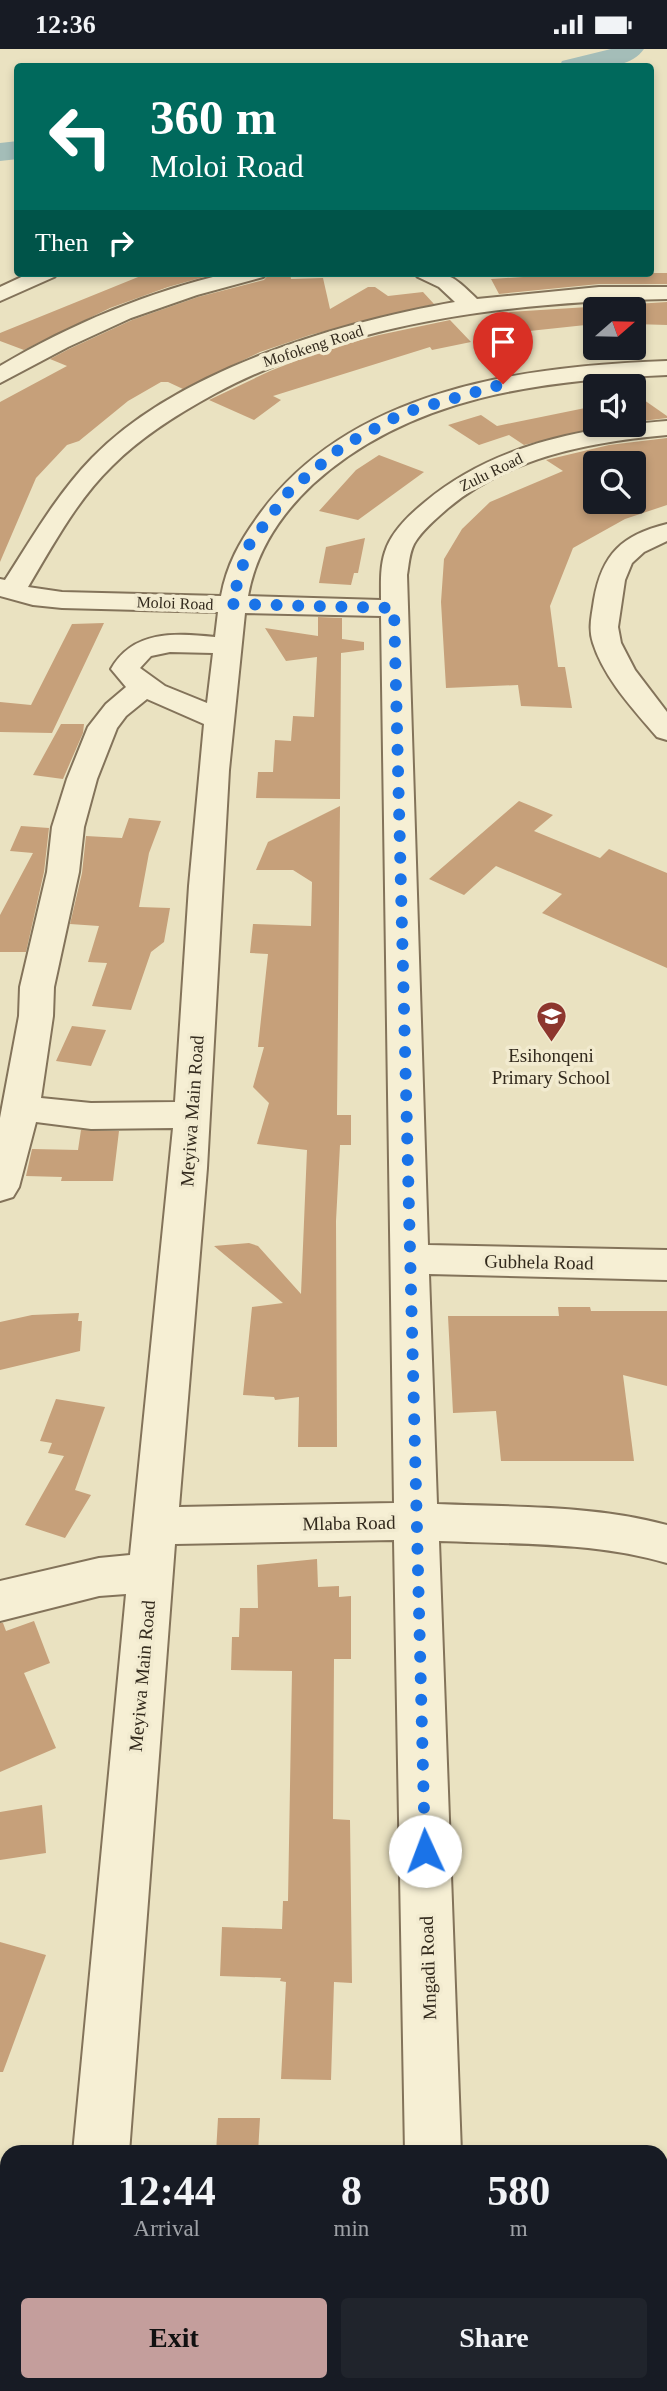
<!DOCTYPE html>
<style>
:root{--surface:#171b24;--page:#20242c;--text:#f1f3f6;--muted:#9ea1a6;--accent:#c49e9c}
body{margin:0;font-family:Georgia,serif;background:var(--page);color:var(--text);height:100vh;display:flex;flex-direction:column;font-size:26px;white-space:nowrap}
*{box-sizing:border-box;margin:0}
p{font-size:23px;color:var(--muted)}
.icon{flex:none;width:38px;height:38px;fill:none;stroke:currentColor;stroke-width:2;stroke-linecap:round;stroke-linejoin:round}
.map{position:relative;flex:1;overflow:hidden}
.drawer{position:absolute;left:0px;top:2096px;width:668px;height:247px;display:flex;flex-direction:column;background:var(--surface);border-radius:21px 21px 0 0;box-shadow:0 4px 10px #0003}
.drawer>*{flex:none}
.guide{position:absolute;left:14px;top:14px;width:640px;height:214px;border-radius:7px;box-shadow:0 4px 10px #0003;background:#00695c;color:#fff;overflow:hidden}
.needle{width:46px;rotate:70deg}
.controls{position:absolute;left:583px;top:248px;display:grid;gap:14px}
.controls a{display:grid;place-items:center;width:63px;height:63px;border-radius:7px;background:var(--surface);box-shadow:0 4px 10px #0003;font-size:35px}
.pin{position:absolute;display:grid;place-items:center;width:60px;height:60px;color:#fff;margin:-72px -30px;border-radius:50% 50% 50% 0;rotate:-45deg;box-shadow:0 0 7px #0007}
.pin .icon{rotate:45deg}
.me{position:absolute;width:77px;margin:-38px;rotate:358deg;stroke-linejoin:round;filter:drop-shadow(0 0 5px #0008)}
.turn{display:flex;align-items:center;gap:24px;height:147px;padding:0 21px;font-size:32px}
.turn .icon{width:91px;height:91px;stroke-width:2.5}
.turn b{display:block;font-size:49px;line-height:60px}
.then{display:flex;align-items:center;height:66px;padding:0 21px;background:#0003;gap:14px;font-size:26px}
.eta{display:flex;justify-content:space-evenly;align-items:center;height:119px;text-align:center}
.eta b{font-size:42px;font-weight:800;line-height:49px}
.action{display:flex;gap:14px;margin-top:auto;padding:14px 21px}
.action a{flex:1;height:80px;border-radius:7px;background:var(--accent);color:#111;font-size:28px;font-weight:800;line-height:80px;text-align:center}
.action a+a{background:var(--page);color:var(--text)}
.status{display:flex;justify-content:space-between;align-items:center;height:49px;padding:0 35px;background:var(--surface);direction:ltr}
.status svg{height:19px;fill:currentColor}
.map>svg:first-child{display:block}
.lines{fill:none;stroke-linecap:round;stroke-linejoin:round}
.river{fill:#a4bdb8;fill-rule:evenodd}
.building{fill:#c6a07a;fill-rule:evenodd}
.minor-casing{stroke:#83735a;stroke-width:4}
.minor{fill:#f6efd4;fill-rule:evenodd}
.route{stroke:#1a73e8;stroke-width:12;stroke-dasharray:0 21.6}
.labels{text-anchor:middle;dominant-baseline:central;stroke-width:7;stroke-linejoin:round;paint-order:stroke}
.far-street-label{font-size:16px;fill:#332a1d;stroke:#f2ebd0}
.poi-label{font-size:19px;fill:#332a1d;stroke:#f2ebd0}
.street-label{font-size:19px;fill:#332a1d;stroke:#f2ebd0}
</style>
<div class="status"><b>12:36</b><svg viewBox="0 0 49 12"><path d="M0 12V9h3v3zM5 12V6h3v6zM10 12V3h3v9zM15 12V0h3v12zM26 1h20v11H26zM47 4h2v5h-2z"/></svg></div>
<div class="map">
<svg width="667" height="2342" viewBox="0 0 667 2342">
<rect width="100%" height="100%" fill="#eae2c1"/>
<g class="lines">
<path class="river" d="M611,0H644C627,24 584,18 559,18L562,12Z
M18,92V110L0,112V94Z"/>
</g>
<path class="building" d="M148,224H218L168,238L110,259L24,301L0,292V284Z
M270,224H290L291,230L323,229L330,260L368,238H375L388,247L423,243L434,255L310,286L260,303L183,340L168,333H161L128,352L79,392L67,396L36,429L0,513V353L67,317L50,310L69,300L132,271L198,248L264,231Z
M537,224H667V235H599L499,245L491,230L538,227Z
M667,253V276L634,275V261H595V275L520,283L509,263Z
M450,271L471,293L432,301L430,298L273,347L281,351L254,371L209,351L270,322L324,301L379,286Z
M644,351L667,367V369L634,373V352Z
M595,357V376H608L524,396L509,386L479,396L448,376L481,366L497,377Z
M667,389V456L625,470L573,499L550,557L558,618H565L572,659L521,657L518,636L446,639L441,553L444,510L462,480L490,453L563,422L546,411L609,396ZM595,415H634V453H595Z
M379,406L424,423L358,471L319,462L356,421Z
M365,489L358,524H354L351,536L319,534L326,498Z
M318,568L342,569V590L364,593V601L341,604L340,750L256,749L258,723H273L275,691L291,692L293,667L314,668L317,608L286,612L265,579L318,587Z
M104,574L52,684L0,683V653L31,656L72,575Z
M61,675H84L83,684L63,730L33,726Z
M519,752L553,766L534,782L600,809L609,800L667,824V919L542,864L562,845L496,817L464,846L429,830Z
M340,757L337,1066H351V1096H340L336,1172L337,1398H298L299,1348L275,1351L274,1348L243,1346L252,1258L283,1254L214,1197L249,1194L258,1197L301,1245L307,1101L257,1095L269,1054L253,1038L264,998H258L268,905L250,904L253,875L311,877L312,833L293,821H256L268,793Z
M129,769L161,772L149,804L139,858L170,859L164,893L151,903L131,961L92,957L107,914L88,913L99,877L70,875L82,824L86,787L122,789Z
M21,777L49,779L44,823L26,903H0V866L33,804L10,802Z
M72,977L106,981L91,1017L56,1012Z
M81,1081L119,1082L113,1132H61L62,1128L26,1127L32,1100L78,1101Z
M558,1258H590L591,1262H667V1337L623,1326L634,1412H501L496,1362L453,1364L448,1267H559Z
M79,1264L78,1272H82L80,1302L0,1321V1273L32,1266Z
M56,1350L105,1358L75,1441L91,1446L65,1489L25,1476L64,1407L48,1404L52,1394L40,1392Z
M317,1510L318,1538L339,1537V1548L351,1547V1610H334L333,1770L350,1771L352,1934L334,1933L331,2031L281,2030L286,1933L280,1932L281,1929L220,1927L222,1878L282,1880L283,1852H288L292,1622L231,1621L232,1588H239L240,1559H258L257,1516Z
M34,1572L50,1614L24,1624L56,1699L0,1723V1574H3L6,1582Z
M42,1756L46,1804L0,1811V1763Z
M0,1893L46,1906L3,2023H0Z
M218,2069H260L258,2104H216Z"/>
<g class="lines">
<defs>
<path id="minor" d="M30,224H58L54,228L0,252V238Z
M229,224H267L263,228L197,246L131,269L68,298L0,334V317C71,275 148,243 229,224Z
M414,224C451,224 451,225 477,250L599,238H667V250C512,253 354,271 216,344C179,364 142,387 112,417C77,451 53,496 28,538L62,543L221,547C227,515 240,492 259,466C350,340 523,317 667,312V326C542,331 410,347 313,435C280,466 256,502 248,547L381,551C381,535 380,518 385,503C391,483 409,466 425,453C493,396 582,379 667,372V386C589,393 509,408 447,460C436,470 422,481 414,495C409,505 409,515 407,526L428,1196L667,1201V1231L429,1225L437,1455C513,1458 594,1456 667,1476V1514C594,1493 514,1495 439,1492L461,2104H405L394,1491L175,1495L129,2104H73L126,1545L99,1547L0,1572V1532L99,1509L130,1506L173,1079L91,1080L36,1073L19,1138L13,1148L0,1152V1069L19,967L20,938L47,823L52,778L67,730L88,678L106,655L126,638L111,620C133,581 175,584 215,588L218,563L62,559L33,556L0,547V530L5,531C32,489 57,445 92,409C177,321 337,274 455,253L439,238L418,228ZM245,564L381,567L394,1454L179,1458L207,1119L229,721ZM170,603L213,604L207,654L165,637L140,619L151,607ZM147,650L204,675L189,837L175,1053L91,1054L41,1049L53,967L54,938L79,823L84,778L97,730L117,679L126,667Z
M667,475V492L644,503L632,514L625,531L618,578L621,594L635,621L667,663V691L657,688C633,660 604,629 593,594C588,579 592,566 594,551C602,505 622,486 667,475Z
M0,2123H7V2179H0Z
M52,2336H112L111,2342H51Z
M410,2336H470V2342H410Z"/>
</defs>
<use href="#minor" class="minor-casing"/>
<use href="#minor" class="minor"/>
</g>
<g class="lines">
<path class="route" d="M425,1802L394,559L231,555L249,496L290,441L343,397L403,364L503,335"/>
</g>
<defs>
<symbol id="school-pin" viewBox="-11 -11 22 30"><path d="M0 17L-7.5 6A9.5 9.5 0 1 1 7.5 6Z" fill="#8d362e" stroke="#f2ebd0"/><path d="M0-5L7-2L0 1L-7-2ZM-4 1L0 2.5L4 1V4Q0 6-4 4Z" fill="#fff"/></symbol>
</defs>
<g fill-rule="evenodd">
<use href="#school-pin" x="534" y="950" width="35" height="47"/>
</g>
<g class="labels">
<g class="far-street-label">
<text transform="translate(313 297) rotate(-18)">Mofokeng Road</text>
<text transform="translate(491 423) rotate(-26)">Zulu Road</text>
<text transform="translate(175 554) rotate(2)">Moloi Road</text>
</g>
<g class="poi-label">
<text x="551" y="1006">Esihonqeni<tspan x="551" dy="22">Primary School</tspan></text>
</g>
<g class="street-label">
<text transform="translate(192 1062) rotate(-86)">Meyiwa Main Road</text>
<text transform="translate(539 1213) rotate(1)">Gubhela Road</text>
<text transform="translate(349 1474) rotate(-1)">Mlaba Road</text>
<text transform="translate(142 1627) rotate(-85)">Meyiwa Main Road</text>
<text transform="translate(428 1919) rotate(-92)">Mngadi Road</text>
</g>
</g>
</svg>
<div class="controls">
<a><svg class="needle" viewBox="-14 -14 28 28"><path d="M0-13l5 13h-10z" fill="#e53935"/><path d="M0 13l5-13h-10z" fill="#9ea1a6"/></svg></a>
<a><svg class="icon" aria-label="sound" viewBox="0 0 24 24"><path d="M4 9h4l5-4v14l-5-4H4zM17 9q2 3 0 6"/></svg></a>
<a><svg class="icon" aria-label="search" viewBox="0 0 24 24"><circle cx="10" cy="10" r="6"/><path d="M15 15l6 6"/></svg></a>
</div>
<div class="pin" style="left:503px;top:335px;background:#d93025"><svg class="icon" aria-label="arrive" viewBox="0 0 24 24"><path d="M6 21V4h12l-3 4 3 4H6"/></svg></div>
<svg class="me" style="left:425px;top:1802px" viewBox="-20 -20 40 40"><circle r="19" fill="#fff"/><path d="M0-13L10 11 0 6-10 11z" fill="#1a73e8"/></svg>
<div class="guide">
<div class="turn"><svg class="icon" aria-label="left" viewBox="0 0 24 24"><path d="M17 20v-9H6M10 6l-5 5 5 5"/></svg><div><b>360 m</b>Moloi Road</div></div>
<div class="then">Then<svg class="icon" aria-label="right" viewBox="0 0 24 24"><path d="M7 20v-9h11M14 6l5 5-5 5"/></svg></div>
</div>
<section class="drawer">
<div class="eta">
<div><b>12:44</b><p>Arrival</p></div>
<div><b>8</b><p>min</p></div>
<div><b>580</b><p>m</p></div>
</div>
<div class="action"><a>Exit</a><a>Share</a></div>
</section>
</div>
